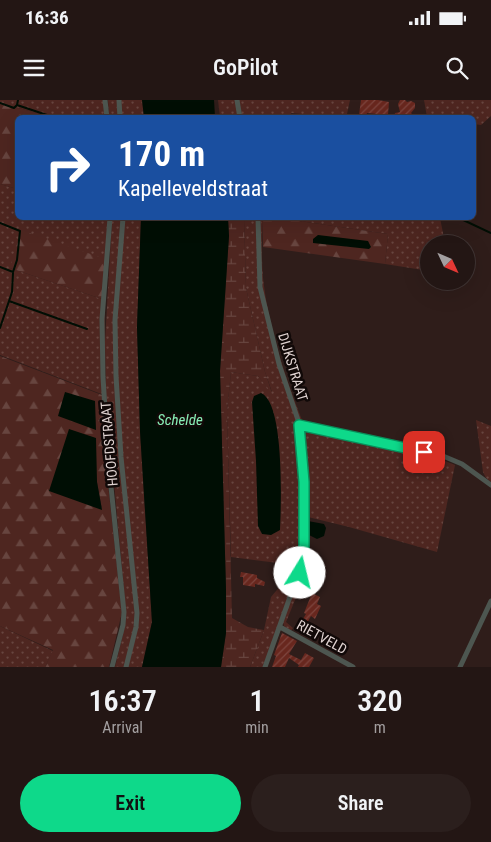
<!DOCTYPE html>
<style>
:root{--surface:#231614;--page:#2b1f1d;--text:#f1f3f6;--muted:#a39fa0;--line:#403534;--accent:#0ed98a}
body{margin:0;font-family:"Roboto Condensed",sans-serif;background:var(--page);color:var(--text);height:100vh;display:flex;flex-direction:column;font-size:19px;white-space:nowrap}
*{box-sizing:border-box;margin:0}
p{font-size:16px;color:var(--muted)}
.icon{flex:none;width:28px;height:28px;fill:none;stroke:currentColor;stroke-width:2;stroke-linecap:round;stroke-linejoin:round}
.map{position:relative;height:567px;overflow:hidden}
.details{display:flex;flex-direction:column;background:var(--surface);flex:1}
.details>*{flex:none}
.top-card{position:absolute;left:15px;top:15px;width:461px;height:105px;border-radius:8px;box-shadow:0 5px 20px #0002,0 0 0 1px var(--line);background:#1a4fa0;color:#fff;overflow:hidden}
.needle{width:32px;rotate:134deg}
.controls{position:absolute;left:420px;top:135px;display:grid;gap:10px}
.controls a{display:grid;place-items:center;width:55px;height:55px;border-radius:50%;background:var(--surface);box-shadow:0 5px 20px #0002,0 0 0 1px var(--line);font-size:25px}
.pin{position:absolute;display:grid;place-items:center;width:42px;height:42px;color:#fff;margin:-21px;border-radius:10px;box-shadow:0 2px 8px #0006}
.me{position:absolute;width:55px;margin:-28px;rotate:9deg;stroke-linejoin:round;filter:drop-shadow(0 0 4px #0008)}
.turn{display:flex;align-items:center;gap:18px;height:105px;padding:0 20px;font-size:22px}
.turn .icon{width:65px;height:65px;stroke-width:2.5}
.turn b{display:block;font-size:35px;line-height:42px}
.eta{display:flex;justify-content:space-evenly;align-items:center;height:85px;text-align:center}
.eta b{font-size:30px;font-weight:600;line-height:35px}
.primary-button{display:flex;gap:10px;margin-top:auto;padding:10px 20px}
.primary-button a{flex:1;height:58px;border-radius:30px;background:var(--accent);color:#111;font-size:20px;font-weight:600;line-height:58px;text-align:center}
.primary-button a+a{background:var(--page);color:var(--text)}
.status{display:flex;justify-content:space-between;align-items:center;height:35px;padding:0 25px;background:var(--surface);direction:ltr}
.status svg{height:14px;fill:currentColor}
header{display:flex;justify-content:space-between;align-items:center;height:65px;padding:0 20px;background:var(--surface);font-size:22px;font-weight:600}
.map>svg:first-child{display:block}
.grass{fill:url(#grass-dots)}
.forest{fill:url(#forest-firs);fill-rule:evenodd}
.wetland{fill:url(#wetland-marsh)}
.water{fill:#000e04}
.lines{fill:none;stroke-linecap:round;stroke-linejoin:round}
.stream{stroke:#000e04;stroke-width:2}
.building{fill:url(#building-hatch)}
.minor{stroke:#4d5650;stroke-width:5}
.route-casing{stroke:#098d5a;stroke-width:12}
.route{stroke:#0ed98a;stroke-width:9}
.labels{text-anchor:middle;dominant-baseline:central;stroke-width:5;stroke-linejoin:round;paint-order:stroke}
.street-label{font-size:14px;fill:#dfd2d0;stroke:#110908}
.water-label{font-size:15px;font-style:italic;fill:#88eeb6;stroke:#110908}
</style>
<div class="status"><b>16:36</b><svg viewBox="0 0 49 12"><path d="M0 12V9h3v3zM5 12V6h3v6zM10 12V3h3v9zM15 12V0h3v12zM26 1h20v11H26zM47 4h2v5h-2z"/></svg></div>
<header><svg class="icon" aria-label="menu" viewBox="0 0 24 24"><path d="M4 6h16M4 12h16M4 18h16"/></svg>GoPilot<svg class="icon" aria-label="search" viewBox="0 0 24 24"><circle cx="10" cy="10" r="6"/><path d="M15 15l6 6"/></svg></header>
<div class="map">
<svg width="491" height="567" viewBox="0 0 491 567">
<defs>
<pattern id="grass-dots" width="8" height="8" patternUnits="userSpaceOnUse" patternTransform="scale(1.25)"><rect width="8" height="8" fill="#4e2620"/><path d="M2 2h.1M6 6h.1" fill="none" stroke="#67453f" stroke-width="1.8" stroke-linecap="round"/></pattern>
<pattern id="forest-firs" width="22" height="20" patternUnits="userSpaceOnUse" patternTransform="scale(1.25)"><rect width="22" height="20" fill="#4e2620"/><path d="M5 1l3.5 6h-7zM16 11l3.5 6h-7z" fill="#67453f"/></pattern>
<pattern id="wetland-marsh" width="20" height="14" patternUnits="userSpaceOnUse" patternTransform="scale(1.25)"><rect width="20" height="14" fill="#4e2620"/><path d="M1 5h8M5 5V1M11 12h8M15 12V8" fill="none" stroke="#67453f"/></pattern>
<pattern id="building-hatch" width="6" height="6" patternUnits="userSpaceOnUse" patternTransform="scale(1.25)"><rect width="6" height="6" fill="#68271e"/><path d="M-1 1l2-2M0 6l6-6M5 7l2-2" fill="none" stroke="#7d453e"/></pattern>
</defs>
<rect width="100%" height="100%" fill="#2f1d1a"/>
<path class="grass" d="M0,0H105L107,17H52L0,3Z
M108,0H142L144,17H109Z
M218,0H350L347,14L344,18L291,13L292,17H220Z
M424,0H491V16L481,25L474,24V18L427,17Z
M0,84L17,89L18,118H103L110,120L108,160L10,168L105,200L104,295L0,255Z
M112,118H141L137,227L140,331L152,522L142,567H115L125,526L126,513L106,296L105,242Z
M244,118H262C262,140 261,164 264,186C270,233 287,282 304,325L305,331L312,330L440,359L455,365L437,452L349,427L304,416V441L307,442L304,478L286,522L293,528L291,531L284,526L283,522L263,567H250L264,530L271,497L281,485L286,464L231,457L227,311L231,272L258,276L272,292L265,272L246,188Z
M279,118H440L445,143L426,140L423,170L385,164L388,134Z
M476,320L491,326V382L486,378L483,372Z
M0,526L53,551L45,567H0Z"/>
<path class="forest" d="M0,3L52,17L18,18L17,89L0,84Z
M262,118H279L388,134L385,164L263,147Z
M21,130L108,160L105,200L10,168Z
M426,140L445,143L429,144V171L423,170Z
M0,256L102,295L105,357L122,512L109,567H45L53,550L0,526ZM69,329L97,382L102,409Z"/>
<path class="wetland" d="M228,118H244L246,188L265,272L272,293L258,276L231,272L227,311L232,518L248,527L264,530L250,567H221L226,533V490L220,271L229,136Z"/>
<path class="water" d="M142,0H214L215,17H144Z
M141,118H228L229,136L220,271L226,490V533L221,567H142L152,522L140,331L137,227Z
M318,135L368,141L371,147L369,149L313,143V139Z
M65,292L95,301L96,330L58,316Z
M261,293C285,303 281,406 280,430L271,435L262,434L258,426L256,361L252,302L254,296Z
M69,329L96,338L97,382L102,410L49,391Z
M308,421L324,424L326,428L324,436L317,439L309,435L306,423Z"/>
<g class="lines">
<path class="stream" d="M0,3L14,8L17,5L18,0
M17,5L56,18
M459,118L491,133
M0,123L20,131L17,160L13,172L0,167
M9,201L87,229
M0,228L12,192L13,173"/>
</g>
<path class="building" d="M361,0H378L389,2L388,15L367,13L366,16L359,15Z
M400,0H405L407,2L411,1L415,3V8L411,13L416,18H394L395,13L400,12L398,4Z
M241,472L257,475V478L265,482L264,486L255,484V487L243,485V477H240Z
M312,493L320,497L317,504L321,506L315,519L311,516L305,527L311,531L309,535L297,529L306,514L304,513Z
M282,533L297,541L289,554L301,560L305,553L314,558L309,567H298L299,565L289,558L285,567H272L276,556L274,555Z"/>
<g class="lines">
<path class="minor" d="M105,0L107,18
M119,0L120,18
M237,0L240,18
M110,118L102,219L103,277L108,358L124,512L123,525L112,567
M123,118L115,220L116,276L121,357L137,513L136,527L126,567
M258,118L260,187L279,264L298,320L300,335L303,382L304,453L301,466L265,567
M299,325L443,356L462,364L491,385
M280,527L353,567
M460,567L491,501"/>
</g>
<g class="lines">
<defs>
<path id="route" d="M300,473L304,453V382L299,325L424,352"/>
</defs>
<use href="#route" class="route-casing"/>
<use href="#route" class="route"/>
</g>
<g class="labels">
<g class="street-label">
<text transform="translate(293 267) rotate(73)">DIJKSTRAAT</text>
<text transform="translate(109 344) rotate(-95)">HOOFDSTRAAT</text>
<text transform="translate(322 537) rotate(29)">RIETVELD</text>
</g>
<g class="water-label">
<text x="180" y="320">Schelde</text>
</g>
</g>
</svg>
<div class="controls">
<a><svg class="needle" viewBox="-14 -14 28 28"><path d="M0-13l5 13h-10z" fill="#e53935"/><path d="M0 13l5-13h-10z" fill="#a39fa0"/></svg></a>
</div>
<div class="pin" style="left:424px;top:352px;background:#d93025"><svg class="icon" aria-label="arrive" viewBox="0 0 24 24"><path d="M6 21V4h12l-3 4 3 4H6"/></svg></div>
<svg class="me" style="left:300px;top:473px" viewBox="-20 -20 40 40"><circle r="19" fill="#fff"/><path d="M0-13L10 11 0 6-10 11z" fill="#0ed98a"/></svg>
<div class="top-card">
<div class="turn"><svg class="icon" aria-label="right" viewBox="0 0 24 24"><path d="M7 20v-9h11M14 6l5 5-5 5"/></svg><div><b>170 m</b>Kapelleveldstraat</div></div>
</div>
</div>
<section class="details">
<div class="eta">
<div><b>16:37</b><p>Arrival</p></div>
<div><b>1</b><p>min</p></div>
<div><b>320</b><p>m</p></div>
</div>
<div class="primary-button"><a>Exit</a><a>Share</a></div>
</section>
